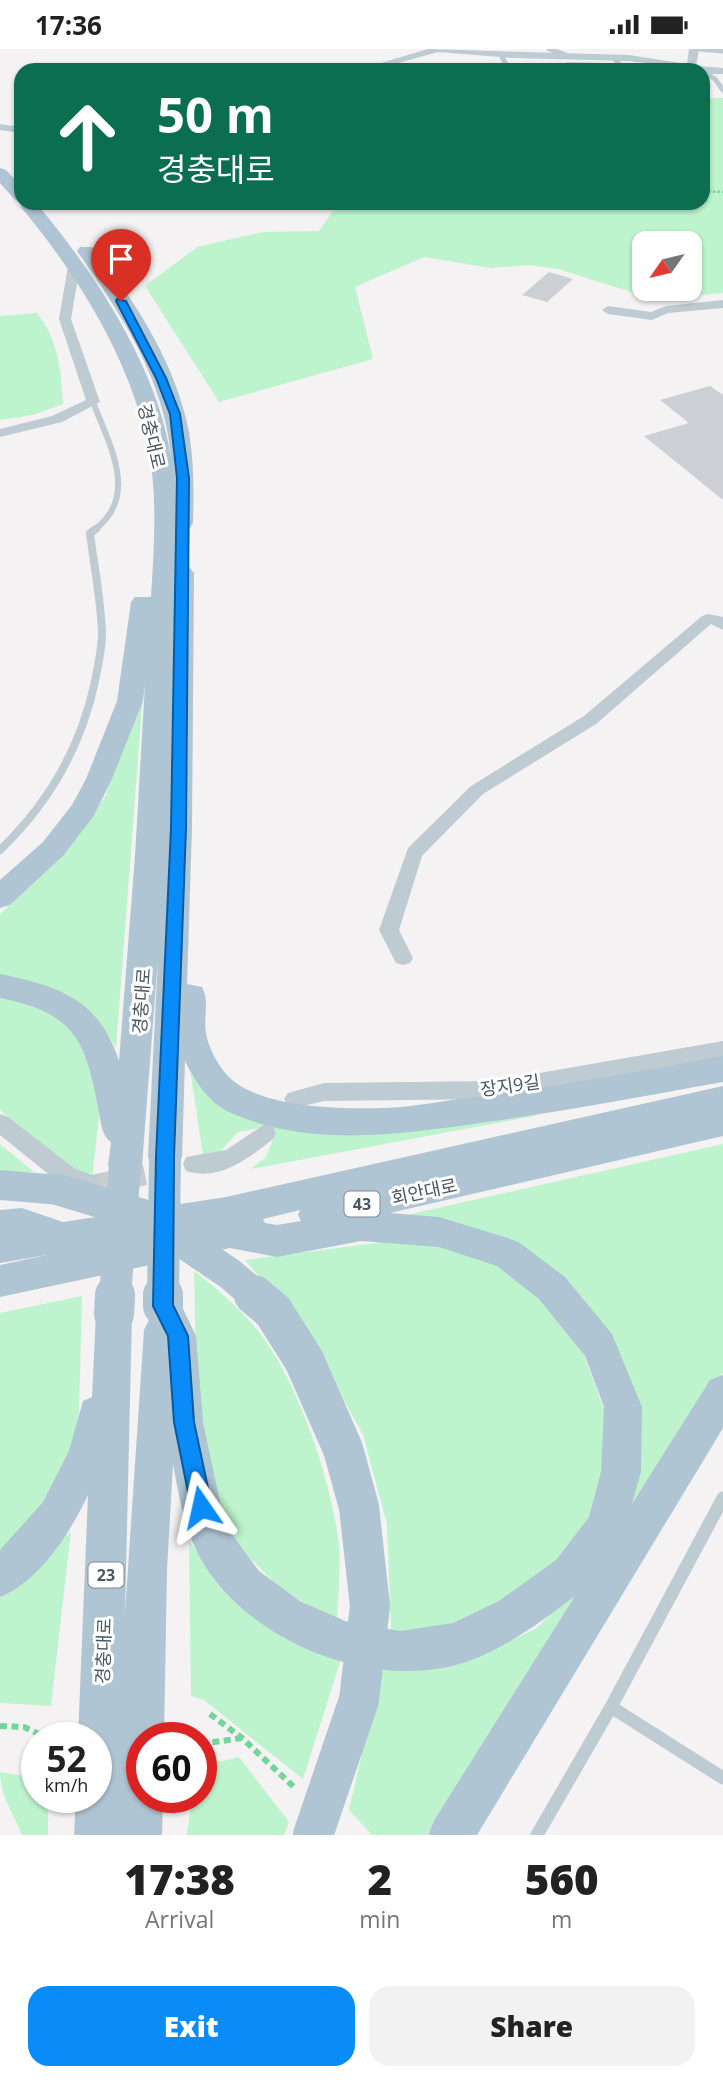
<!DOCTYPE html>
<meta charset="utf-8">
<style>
:root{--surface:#fff;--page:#f2f2f2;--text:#222;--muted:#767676;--accent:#098cf7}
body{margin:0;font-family:"Open Sans","Noto Sans KR",sans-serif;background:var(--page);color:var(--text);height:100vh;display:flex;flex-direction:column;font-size:26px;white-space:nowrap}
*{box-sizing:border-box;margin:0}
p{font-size:23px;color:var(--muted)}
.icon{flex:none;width:38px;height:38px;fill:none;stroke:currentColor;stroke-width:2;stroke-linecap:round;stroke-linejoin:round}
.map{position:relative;height:1786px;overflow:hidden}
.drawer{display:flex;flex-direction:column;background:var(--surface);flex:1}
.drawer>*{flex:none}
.hud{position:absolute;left:14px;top:14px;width:696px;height:147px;border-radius:21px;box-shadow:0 2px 5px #0004;background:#0b6e4f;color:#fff;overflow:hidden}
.needle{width:46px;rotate:236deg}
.fabs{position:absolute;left:632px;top:182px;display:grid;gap:14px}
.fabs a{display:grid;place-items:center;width:70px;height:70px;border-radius:14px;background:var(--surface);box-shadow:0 2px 5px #0004;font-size:35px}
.speed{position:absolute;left:21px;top:1673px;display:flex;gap:14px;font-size:35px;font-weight:700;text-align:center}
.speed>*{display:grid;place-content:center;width:91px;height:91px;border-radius:50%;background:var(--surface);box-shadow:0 2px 5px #0004;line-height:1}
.speed small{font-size:18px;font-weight:400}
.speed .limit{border:10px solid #d22;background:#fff;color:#111}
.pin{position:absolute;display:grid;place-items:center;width:60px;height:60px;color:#fff;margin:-72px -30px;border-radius:50% 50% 50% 0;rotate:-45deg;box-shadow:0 0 7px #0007}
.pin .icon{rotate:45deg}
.me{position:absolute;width:77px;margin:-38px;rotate:349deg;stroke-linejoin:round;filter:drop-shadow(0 0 5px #0008)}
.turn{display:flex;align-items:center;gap:24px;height:147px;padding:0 28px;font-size:32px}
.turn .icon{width:91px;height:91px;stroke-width:2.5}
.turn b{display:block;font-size:49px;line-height:60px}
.eta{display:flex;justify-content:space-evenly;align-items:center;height:119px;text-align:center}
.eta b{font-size:42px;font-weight:800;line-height:49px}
.button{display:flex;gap:14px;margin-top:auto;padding:14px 28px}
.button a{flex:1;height:80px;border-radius:21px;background:var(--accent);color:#fff;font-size:28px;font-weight:800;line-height:80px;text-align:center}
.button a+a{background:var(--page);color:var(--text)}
.status{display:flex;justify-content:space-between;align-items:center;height:49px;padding:0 35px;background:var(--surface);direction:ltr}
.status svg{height:19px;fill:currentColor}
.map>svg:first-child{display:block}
.green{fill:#bef4cd;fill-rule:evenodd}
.building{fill:#ccd0d5}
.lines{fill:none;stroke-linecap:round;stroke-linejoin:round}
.minor-tunnel{stroke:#c9ccce;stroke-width:21;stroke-dasharray:21 10;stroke-linecap:butt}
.path-far1{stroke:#72d699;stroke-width:2.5;stroke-dasharray:2.5 2;stroke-linecap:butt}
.path{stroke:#72d699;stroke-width:6;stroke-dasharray:7 4.5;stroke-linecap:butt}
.service-far3{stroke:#bfcbd2;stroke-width:5}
.service-far2{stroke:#bfcbd2;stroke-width:6}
.service-far1{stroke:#bfcbd2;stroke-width:8}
.service{stroke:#bfcbd2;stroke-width:13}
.minor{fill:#bfcbd2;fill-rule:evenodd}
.primary{fill:#b0c5d3;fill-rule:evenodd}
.primary-bridge-far1{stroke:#b0c5d3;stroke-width:32}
.primary-bridge{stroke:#b0c5d3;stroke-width:40}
.route{fill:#098cf7;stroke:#065ba1;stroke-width:2}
.labels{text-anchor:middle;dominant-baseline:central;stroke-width:6;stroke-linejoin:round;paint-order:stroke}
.shield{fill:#fff;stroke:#7f8a91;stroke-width:2}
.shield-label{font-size:16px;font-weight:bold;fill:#485862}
.street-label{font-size:18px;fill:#485862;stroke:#fff}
</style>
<div class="status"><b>17:36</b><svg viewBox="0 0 49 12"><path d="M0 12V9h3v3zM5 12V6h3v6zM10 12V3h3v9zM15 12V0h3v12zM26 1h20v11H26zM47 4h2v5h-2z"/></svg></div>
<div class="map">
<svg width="723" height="1786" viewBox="0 0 723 1786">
<rect width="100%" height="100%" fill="#f4f2f2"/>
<path class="green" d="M704,49H723V244L653,250L558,220L529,216L491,219L424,208L355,238L373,310L219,353L145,237L197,198L263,183L319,182L333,162L328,154H704ZM644,194H690V240H644Z
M37,264C59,292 61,321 63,355L33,366L0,371V267Z
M146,605L116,999C85,947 59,936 0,928V865L60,810L106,746Z
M0,943L42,952L69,975L91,1010L101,1049L92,1131L77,1127L0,1061Z
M186,993L197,1027L225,1061L327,1082L424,1079L545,1065L251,1120L266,1108L273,1090L260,1079L238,1083L217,1106L203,1107Z
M0,1095L34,1123L0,1124Z
M723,1095V1324L427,1786H372L349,1761L382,1617L478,1607L537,1579L611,1503L641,1368L582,1253L402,1167Z
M414,1189L462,1202L501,1219L547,1252L580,1296L608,1371L606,1437L584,1485L548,1529L478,1574L409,1589L391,1580L387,1475L363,1386L305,1280L245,1211Z
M194,1222C220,1242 248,1266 267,1294C301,1344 330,1429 338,1489C342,1515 338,1544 337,1570L284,1543L223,1482L197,1369Z
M82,1247L79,1365L65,1431L0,1513V1264Z
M71,1482L51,1657L0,1654V1546L14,1539Z
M189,1492L232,1548L284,1589L341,1610L303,1730L204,1651L191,1647Z
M239,1708L289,1773L284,1786H187L192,1748H201V1717Z
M0,1723L37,1729V1748H48V1786H22C13,1763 0,1747 0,1723Z"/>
<path class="building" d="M566,13L605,14V21H564Z
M549,223L573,230L547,253L522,246Z
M710,337L723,346V451L644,387L689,374L660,351Z"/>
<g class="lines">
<path class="minor-tunnel" d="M94,1136L173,1120"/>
<path class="path-far1" d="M704,142L723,143"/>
<path class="path" d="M210,1665L242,1689L296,1740
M0,1677L24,1678L39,1685L37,1689
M37,1690L30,1705L33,1723L37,1722
M201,1695L242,1689"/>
<path class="service-far3" d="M549,0L566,6
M699,0L723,2
M501,6L509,21
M614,9L624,21
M704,23L715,30L723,41"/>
<path class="service-far2" d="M93,353C109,395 140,448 94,481"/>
<path class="service-far1" d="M0,801C49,754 81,699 95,632C98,617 102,600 102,585C101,551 94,517 90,484L96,480"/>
<path class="service" d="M611,1658L723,1729
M537,1786L611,1658L723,1449"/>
<path class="minor" d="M428,0L629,6L687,15L689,0H699L696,17L723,19V25H704V21L629,12L513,9L438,3L373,21H357Z
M0,75L21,78V84L0,81Z
M74,214L80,217L71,270L100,353L62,373L0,388V380L52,367L86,351L59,270L68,217Z
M723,251V259L668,264L652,271L608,265L602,261L608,257L651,263L666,257Z
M708,565L723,568V581L711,575L596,675L483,745L422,807L399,881L413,909L410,914L403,916L396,914L379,881L408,799L471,737L584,667L702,567Z
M723,992V1008L493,1050L324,1052L295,1059L288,1056L284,1050L288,1044L324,1034L493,1032Z
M0,1065L8,1068L74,1119L97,1128L100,1135L97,1142L89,1144L58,1133L0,1086Z
M265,1075L273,1078L276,1084L273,1090C249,1109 219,1133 186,1122L183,1115L186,1108L226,1101Z"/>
<path class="primary" d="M0,119L6,121L21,137V154H36C94,223 157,317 171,408C164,329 121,265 77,202L80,198H92C135,251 176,315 189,383C194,413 194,444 193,474L190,479H176V519H190L194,524L192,779L187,935L202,938C210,953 203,968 206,984C208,998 218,1017 228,1027C260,1060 342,1060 386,1059C416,1058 446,1051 476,1048C559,1037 641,1022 723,1007V1033C644,1047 566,1062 487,1073C403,1085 310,1100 229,1063C208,1053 195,1032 185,1012L182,1108L177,1118L165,1122L153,1118L148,1108L158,909L142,1117L137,1127L125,1131L113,1127L108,1117L111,1093C102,1087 101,1075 99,1064C86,992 76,964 0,949V925C59,937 99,950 119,1012L135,807L145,635L143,652L112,730L93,768L63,807L10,856L0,859V831L43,793L72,756L86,730L117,652L131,553L135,548H151C154,498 158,447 148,398C130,309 78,227 21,158L20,152L15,151L0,134Z
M723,1037V1087L390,1164L439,1168L508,1189L520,1194L565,1228L612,1285L642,1358L641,1423L632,1455L710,1331L723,1326V1379L477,1786H428L435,1770L575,1547C541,1573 498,1605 456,1616C367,1640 248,1591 202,1512C185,1483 179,1448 173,1415L167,1521L164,1689H142V1748H163L162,1786H74L76,1748H96V1689H78L88,1446C69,1485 41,1531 0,1548V1501L43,1453L69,1402L83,1352L92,1348L96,1265L101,1253L114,1248L127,1253L132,1265L125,1564L144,1281L150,1269L145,1257L150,1245L163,1240L176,1245L196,1287L203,1373L221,1458L231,1484L259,1522L300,1552L345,1572L400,1582L453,1574L499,1552L556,1511L589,1468L601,1423L604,1358L585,1307L539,1250L497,1217L439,1198L361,1192L277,1208L230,1199L0,1248V1216L47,1206L0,1214V1161L22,1159L63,1173L226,1148ZM300,1161L298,1166L301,1172L277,1176L265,1174L263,1170Z
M0,1121L60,1126L72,1131L77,1141L72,1151L60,1156L0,1151Z"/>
<path class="primary-bridge-far1" d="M60,1141L143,1166L230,1225L256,1247
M115,1247L125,1117
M163,1247L165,1108"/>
<path class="primary-bridge" d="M254,1246L273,1262L304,1311L343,1400L359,1458L370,1557L359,1651L313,1786
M163,1257V1246
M114,1265L115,1246"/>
</g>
<path class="route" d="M117,250L126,252L166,329L180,365L189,429L186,779L174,1108L173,1256L188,1287L194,1373L212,1458L209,1465L201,1468L194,1465L191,1458L174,1373L168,1287L153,1257L156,1108L171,779L177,429L170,365L156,329L116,252Z"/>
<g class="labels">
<g class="shield">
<rect x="344.5" y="1142.5" width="35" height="25" rx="5"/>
<rect x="88.5" y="1513.5" width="35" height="25" rx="5"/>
</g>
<g class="shield-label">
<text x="362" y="1155">43</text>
<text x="106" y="1526">23</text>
</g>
<g class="street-label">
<text transform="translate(152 387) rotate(77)">경충대로</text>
<text transform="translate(141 952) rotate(-86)">경충대로</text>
<text transform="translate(510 1036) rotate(-8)">장지9길</text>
<text transform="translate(424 1142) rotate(-12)">회안대로</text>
<text transform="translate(103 1602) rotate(-88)">경충대로</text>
</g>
</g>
</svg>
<div class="fabs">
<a><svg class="needle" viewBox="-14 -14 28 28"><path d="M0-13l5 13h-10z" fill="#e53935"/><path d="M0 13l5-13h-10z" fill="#767676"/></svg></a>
</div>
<div class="speed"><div>52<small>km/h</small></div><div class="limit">60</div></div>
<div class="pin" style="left:121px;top:252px;background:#d93025"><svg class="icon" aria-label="arrive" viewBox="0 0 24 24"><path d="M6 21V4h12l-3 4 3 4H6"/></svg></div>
<svg class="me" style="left:201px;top:1458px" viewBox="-20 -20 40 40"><path d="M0-17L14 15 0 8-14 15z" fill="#098cf7" stroke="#fff" stroke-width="4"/></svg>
<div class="hud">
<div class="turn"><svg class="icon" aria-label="ahead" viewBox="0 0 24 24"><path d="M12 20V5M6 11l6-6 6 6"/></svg><div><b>50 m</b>경충대로</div></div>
</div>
</div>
<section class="drawer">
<div class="eta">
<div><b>17:38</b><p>Arrival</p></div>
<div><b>2</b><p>min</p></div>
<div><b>560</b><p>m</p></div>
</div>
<div class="button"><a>Exit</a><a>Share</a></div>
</section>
